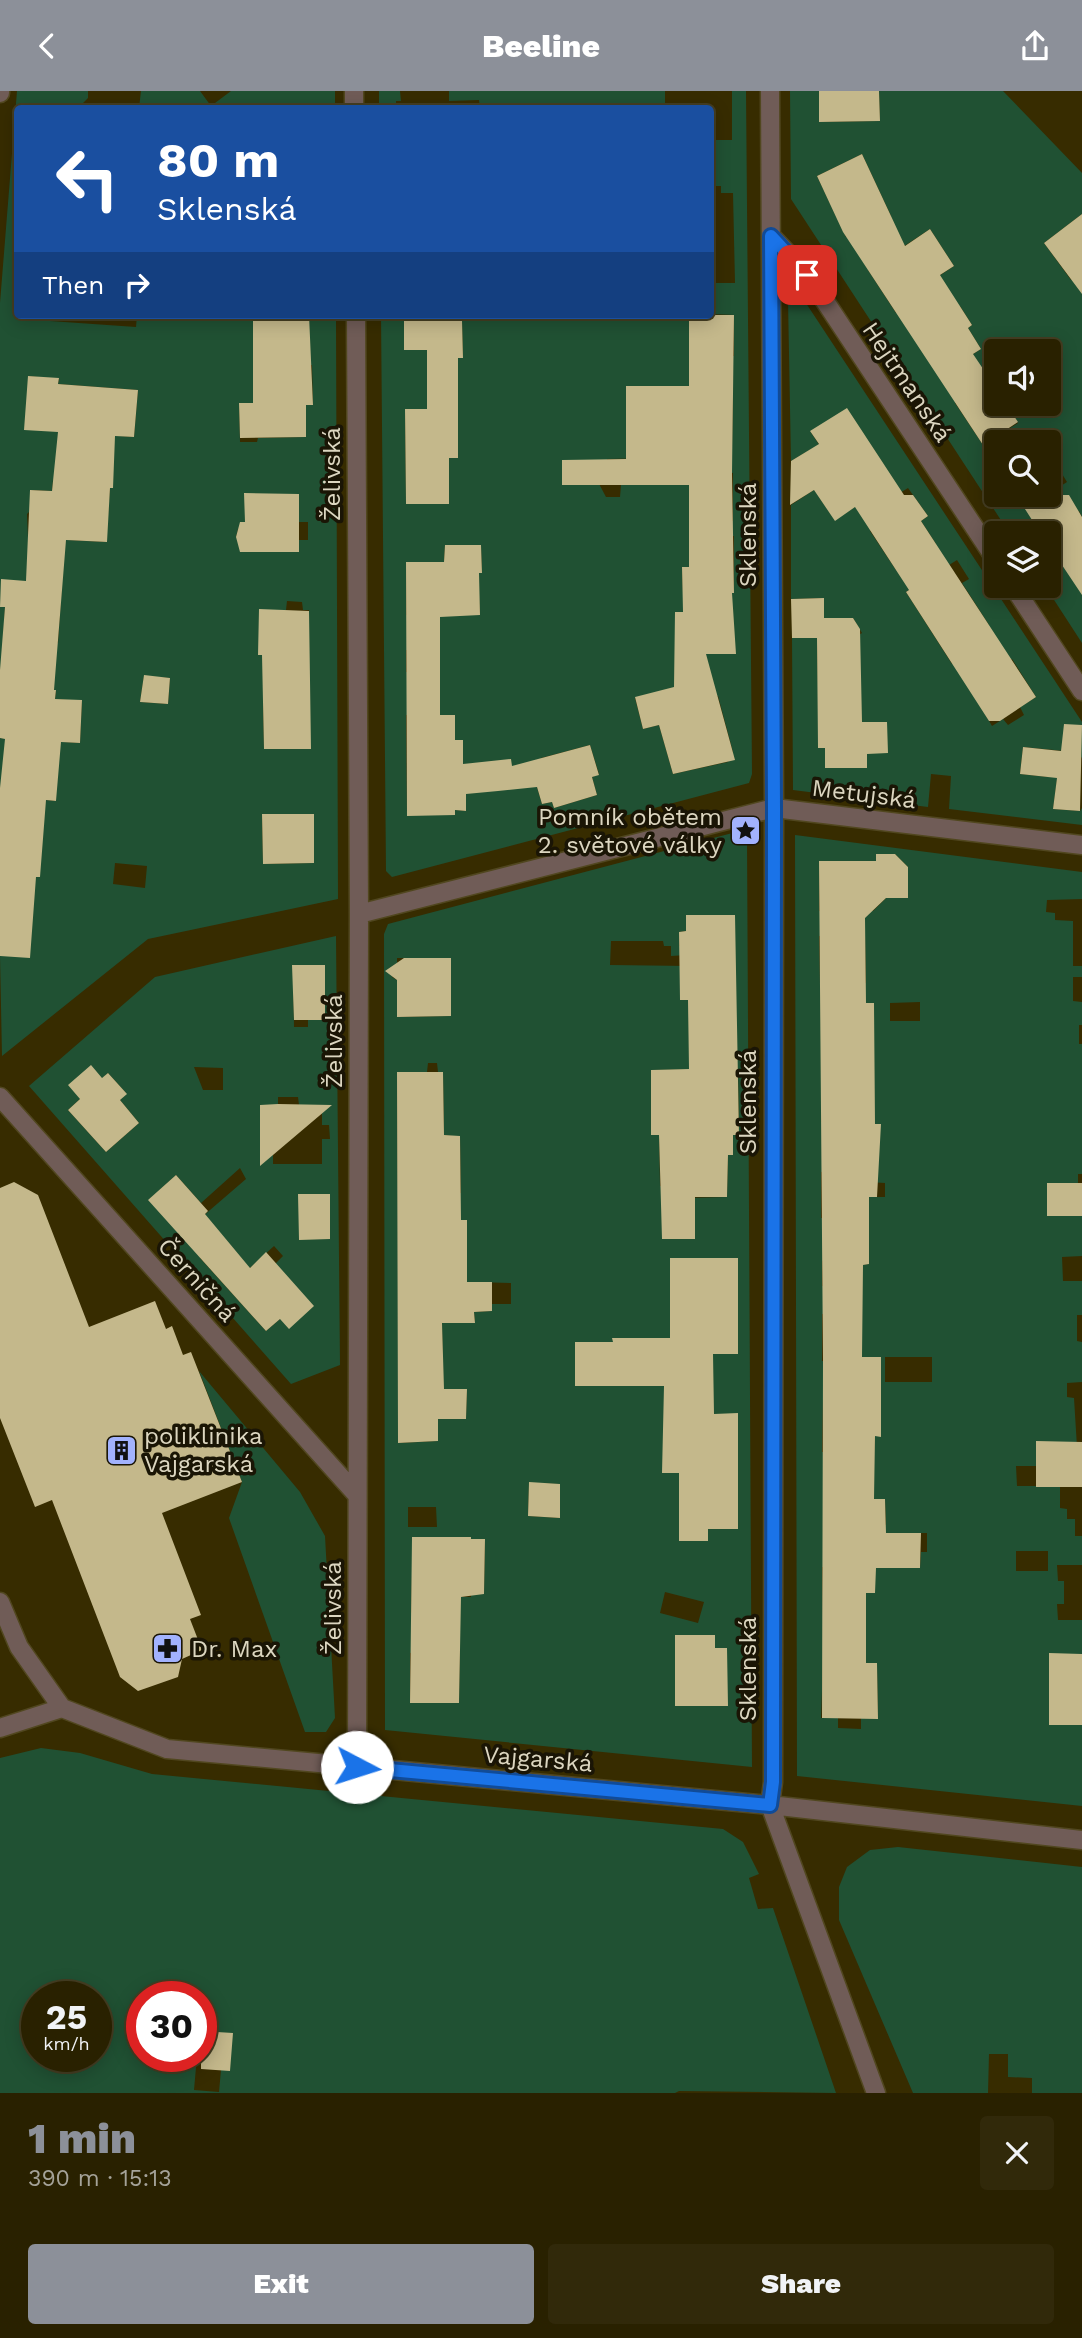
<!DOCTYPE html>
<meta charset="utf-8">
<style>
:root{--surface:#292100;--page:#31290a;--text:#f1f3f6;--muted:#a5a399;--line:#453e22;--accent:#8c9099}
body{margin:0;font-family:"Work Sans",sans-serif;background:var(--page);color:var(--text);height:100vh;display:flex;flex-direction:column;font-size:26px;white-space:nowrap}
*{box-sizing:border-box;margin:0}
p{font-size:23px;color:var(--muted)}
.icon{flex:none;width:38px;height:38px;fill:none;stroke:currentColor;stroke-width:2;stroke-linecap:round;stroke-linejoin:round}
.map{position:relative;height:2002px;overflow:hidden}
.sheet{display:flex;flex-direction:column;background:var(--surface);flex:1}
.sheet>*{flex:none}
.hud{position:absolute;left:14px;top:14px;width:700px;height:214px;border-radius:7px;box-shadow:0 4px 18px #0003,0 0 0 2px var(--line);background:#1a4fa0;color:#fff;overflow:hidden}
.fabs{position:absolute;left:984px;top:248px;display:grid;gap:14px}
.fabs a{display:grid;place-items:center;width:77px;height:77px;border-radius:7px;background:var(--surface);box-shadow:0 4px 18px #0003,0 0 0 2px var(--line);font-size:35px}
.speed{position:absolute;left:21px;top:1890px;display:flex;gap:14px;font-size:35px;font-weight:700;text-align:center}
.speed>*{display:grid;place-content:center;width:91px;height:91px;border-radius:50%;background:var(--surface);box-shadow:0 4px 18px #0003,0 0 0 2px var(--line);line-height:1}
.speed small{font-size:18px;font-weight:400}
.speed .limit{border:10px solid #d22;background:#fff;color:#111}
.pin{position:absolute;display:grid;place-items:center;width:60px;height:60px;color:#fff;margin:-30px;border-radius:14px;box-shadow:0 4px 10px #0006}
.me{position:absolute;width:77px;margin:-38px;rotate:95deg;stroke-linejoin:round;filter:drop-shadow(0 0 5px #0008)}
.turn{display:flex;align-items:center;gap:24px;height:147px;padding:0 28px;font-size:32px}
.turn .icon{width:91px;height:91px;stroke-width:2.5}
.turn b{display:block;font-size:49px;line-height:60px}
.then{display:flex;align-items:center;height:66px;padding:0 28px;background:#0003;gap:14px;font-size:26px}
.round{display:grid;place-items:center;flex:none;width:74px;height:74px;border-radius:7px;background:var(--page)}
.overview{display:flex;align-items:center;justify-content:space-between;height:119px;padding:0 28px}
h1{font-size:42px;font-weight:800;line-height:52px;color:var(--accent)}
.action{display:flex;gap:14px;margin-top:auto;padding:14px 28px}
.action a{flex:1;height:80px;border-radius:7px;background:var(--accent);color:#fff;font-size:28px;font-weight:800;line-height:80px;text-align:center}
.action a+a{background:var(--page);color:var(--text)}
header{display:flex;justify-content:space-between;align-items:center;height:91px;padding:0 28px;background:var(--accent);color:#fff;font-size:32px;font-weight:800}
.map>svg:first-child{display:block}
.green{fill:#205133;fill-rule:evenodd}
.building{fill:#c4b88b}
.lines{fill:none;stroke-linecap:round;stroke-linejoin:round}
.minor-casing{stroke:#51471f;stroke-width:21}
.minor{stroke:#705c57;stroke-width:18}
.route-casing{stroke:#114b97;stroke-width:18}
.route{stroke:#1a73e8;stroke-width:12}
.labels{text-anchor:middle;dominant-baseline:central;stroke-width:7;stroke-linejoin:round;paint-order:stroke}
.street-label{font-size:24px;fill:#dcd6c0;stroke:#1a1505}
.poi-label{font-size:24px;fill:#dcd6c0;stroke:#1a1505;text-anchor:start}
</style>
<header><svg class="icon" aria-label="back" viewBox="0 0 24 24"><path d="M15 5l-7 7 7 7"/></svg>Beeline<svg class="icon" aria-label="share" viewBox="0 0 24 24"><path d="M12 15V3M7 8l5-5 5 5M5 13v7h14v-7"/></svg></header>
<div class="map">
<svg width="1082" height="2002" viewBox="0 0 1082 2002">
<rect width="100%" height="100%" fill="#372c00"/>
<path class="green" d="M17,0H88V7L83,12L88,17L18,18V224H50V230L136,236L137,224H253L309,230L315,224H336L338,808L148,848L2,965L0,865L36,786H40L0,736V647L80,652L82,610L55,608L56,600L0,596V212ZM255,273L312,274L313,314H306V346L258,347L257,351H240L239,312H254ZM28,285L59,288L58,293L138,299L134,346L77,342ZM53,389L110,397L106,451L28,447L27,423L30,420L32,399L52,400ZM245,403H299V431H308V449H299V461L236,446L238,438L245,431ZM62,493L58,552L3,549L5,516H1ZM287,510L302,511L303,519H309V564H259V519H286ZM144,585L170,587L168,613L140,611ZM310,610V657L264,658L263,611ZM58,681L55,710L26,707ZM262,723H313L314,772L263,773ZM115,772L147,775L145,797L113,793Z
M141,0H200L211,15L231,0H335V17H139Z
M379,0H400L401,10H396V17H379Z
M449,0H665V17H480L479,9L449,10Z
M732,0H746L752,683L749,692L392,786L386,780L381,224H404V259H427L463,267L462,229H445V224H689V286H720L721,265H734V224L711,223V192H735L733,102H721V95H711V49H732ZM626,295H664L626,324ZM733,308L732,356L699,357ZM405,318H458L457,367H449V413H406ZM655,367L621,394L620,406H606L597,389L607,386V368ZM701,382H733V430H701ZM689,445H734V502H683L682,477L689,476ZM445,454L481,455L482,482H474L479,506L480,524H406V471H444ZM406,559L440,560V581H406ZM718,605L733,661L728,671L673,683L659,634L643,638L635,607L673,617ZM406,624H455V649L463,650V687L466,720L455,719V723L407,724ZM590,654L599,683L592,686L597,704L554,717L552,711L542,713L536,693L541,667Z
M790,0H819L820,31L880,30L879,0H1003L1082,82V123L1044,152L1071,189L1082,182V426L1079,420L1044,443H1010L791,108ZM862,63L891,125L846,146L817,85ZM930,138L954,175L927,193L930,199L896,222L868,179ZM960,215L972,234L968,237L981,258L939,285ZM996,261H1048V313H1015L1009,317L1018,332L983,354L955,312L990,289L996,297ZM996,352H1048V356L1054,352L1059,360L1051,365L1067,391L1025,418L1016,404H996Z
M798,200L1082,631V666L1080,668L1075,661L1023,656L1020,683L1048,686L1058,681L1053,718L1080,720L1082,717V734L949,718L951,685L931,683L928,716L793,699L792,547H819L817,556L818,594L851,549L862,542L853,527H824V507L791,508V414L826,391L823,372L813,357L791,370L788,209ZM810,340L881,403L859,413L835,429L819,406L843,390ZM908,397L928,425L921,430L936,453L896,479L870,440L891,427L882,413ZM957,469L969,488L962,492L989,534L981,556L952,573L906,501ZM1012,568L1036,606L1020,616L1024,624L1008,634L1003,628L992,635L969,595ZM818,631H887L867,663V677H826L825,657H818Z
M1048,453L1082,478V552L1045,495H1048Z
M740,740L747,747L752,1676L385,1639L384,843L388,833ZM686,840L736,929L688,909L689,875L610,874L611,850H663L664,855H671V865L687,864V855H679V841ZM397,867H451V925L397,926V889L392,886V876L397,872ZM428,972H437L438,981L443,982L444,1044L460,1046L461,1102H398L397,982L427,981ZM738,978L739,1044H733V1064H728L727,1106L688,1107V1095H660L659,1044H651V979ZM426,1129H467V1189ZM695,1129L694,1148H662ZM670,1167L713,1263V1274L672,1263ZM476,1191L511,1192V1213H492L491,1220L474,1221L475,1231L442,1232L443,1285L399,1214ZM613,1247H656L619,1295H575V1251H613ZM399,1298H467L466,1327L438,1328V1350L399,1352ZM738,1323L708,1438V1450H679V1410L706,1382ZM529,1392L560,1393V1427L528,1425ZM408,1416H436L437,1436H408ZM413,1446H470L471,1448L485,1449L484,1503H471V1506H440L439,1522H411ZM665,1501L704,1511L698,1532L660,1522ZM688,1544H714L715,1557H727V1615H675V1557L688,1556ZM460,1552L459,1612L410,1611V1562Z
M795,744L1082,781V808L1047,809L1046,821L1055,822V829L1073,830V875H1082V886H1073V910L1082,911V934H1079V953H1082V1083H1078V1092H1048L1082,1125V1165L1062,1166L1063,1190H1082V1224H1077V1250L1082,1251V1291L1067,1292V1306L1074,1307L1077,1356L1060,1390V1417L1067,1418V1428H1075V1445H1082V1474H1057L1058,1490H1064V1513H1057L1058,1529H1082V1563H1049V1633L1082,1634V1715L797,1685ZM877,763H895L908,776V802L903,807H886L873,820H819V771H876ZM865,844L866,892L820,893L819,845ZM920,911V930H890V912ZM821,1005L872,1033L821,1031ZM844,1080L868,1091L885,1092V1106H869V1127H821V1081ZM869,1156V1173L860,1174L859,1195H822V1170ZM822,1223H862L845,1271L822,1270ZM885,1266H932V1291H885ZM875,1307V1322H881V1345H875L874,1361H822L823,1308ZM1036,1351L1049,1395H1017L1016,1375H1036ZM823,1394L873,1408H885L886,1434ZM901,1442H927V1461H921L920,1477L900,1461ZM1016,1460H1048V1480H1016ZM822,1476H865L875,1485V1502H866V1525L823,1526ZM823,1572H877L878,1627H861V1638L838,1637V1627H821Z
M336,845L340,1274L291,1293L29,995L155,886ZM293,875L308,929V936H294ZM194,976L223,977V999H203ZM108,982L126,1002L120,1009L139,1032L106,1061L68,1019ZM278,1006H298L299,1014H322V1034H329L330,1048H322V1073H273V1045H260V1014H278ZM240,1077L246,1088L181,1144L149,1109L176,1084L201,1112ZM299,1103L330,1104V1148H299ZM274,1155L283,1165L273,1175L280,1228L266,1240L200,1167L250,1177Z
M199,1280L300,1401L325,1445L335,1627L326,1641H305L229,1427L242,1391Z
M41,1657L80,1662L152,1683L723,1738L743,1751L759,1783L749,1787L758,1818L773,1817L836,2002L679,2000L675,2002H0V1667ZM37,1906H96V1965H37ZM142,1906H201V1940L221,1979L219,2001L194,1999L197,1965H142Z
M898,1756L1082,1776V2002H1032V1987L1008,1986V1963H989L988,2002H913L839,1829V1796L847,1776L870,1759Z"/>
<path class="building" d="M819,0H879L880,30L819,31Z
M862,63L905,155L930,138L954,175L940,184L972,234L968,237L981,258L973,263L996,297V313H1006L1018,331L983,354L843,141L817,85Z
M1082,123V203L1044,152Z
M253,224H309L313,314H306V346L240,347L239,312H253Z
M404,224H445V229H462L463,267H458V367H449V413H406L405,318H427V259H404Z
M689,224H734L732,382L734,502H732L736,563H706L735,669L673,683L659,634L643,638L635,606L674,596L675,521H683L682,476H689V394H562V369L626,368V295H689Z
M28,285L59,287L58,293L138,299L134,346L115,345L113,397H110L107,451L66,449L54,599H56L55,608L82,609L80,652L61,651L56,710L46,709L40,786H36L30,867L0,865V697L5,648L0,647V579L5,516H0L1,488L26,490L30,399L52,400L58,341L24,339Z
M847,317L904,404H913L928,425L921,430L1036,606L1000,630H989L906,501L909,499L855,416L835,430L814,399L790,414L791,370L819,353L810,340Z
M244,402L299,403V461H240L236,446L240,431H245Z
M1016,404H1069L1082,426V504L1048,453V443H1041Z
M445,454H481L482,482H479L480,524L440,526V624H455V649H463V673L511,668L512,675L590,654L599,684L592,686L597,704L554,717L552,711L542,713L537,696L498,700L466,703V720L455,719V724L407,725L406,471H444Z
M824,507V527H853L860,538L862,631H887L888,662L867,663V677H825V657H818L817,547H792L791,508Z
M259,518L309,520L311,658H264L262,564H258Z
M144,584L170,587L168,613L140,611Z
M1064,633L1082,634L1080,720L1053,718L1057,687L1020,683L1023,656L1061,660Z
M262,723H314V772L263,773Z
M876,763H895L908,776V807H886L865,827L866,912H874L875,1033H881L877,1106H869V1173L863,1174L862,1266H881V1346L875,1345L874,1408H885L886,1442H921L920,1477H876L875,1502H866V1572H877L878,1628L822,1627L823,1270L819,770H876Z
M686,824H735L739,1044H733V1064H728L727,1106H695V1148H662L659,1044H651V979L689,978L688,909H680L679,841L686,840Z
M404,867H451V925L397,926V889L385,880Z
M292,874H325V929H294Z
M91,974L102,987L108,982L127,1003L120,1009L139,1032L106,1061L68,1019L80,1008L68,994Z
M397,981H443L444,1044L460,1045L461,1129H467V1191H492V1220L474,1221L475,1232H442L444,1298H467L466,1328H438V1350L398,1352Z
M260,1014L278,1013L332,1014L260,1075Z
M176,1084L208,1120L205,1123L250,1177L266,1161L314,1215L289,1238L280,1228L266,1240L148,1109Z
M14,1091L38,1104L89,1236L155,1210L166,1238L172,1235L183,1264L191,1261L242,1391L162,1422L201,1524L190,1528L202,1559L182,1568L178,1586L138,1600L120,1586L52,1409L35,1416L0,1327V1097Z
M1047,1092H1082V1125H1047Z
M298,1103H330V1148L299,1149Z
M670,1167H738V1263H713L714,1323L738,1322V1438H708V1450H679V1382H662L664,1295H575V1251H613L612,1247H670Z
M1036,1350L1082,1351V1396H1036Z
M529,1391L560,1393V1427L528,1425Z
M412,1446H471V1448H485L484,1503L461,1506L459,1612H410Z
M675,1544H715V1557H727L728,1615H675Z
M1049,1562L1082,1563V1634H1049Z
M201,1940L233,1942L230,1980L201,1978Z"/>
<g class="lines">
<defs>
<path id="minor" d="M354,0V18
M770,0L774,717L773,1691L770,1714L876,2002
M0,2V0
M771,145L807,183L996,469
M356,224L359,823L357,1676
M1013,495L1082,600
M359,823L774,717L1082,754
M0,1006L357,1404
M0,1511L19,1556L62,1617
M0,1637L62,1617L167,1658L770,1714L1082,1749"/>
</defs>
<use href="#minor" class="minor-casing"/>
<use href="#minor" class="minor"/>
</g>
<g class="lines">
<defs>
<path id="route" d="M357,1676L770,1714L773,1691L774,717L771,145L807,184"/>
</defs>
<use href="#route" class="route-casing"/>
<use href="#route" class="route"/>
</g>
<defs>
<symbol id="sight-square" viewBox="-11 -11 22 22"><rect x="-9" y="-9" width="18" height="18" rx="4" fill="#a2b2fd" stroke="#1a1505"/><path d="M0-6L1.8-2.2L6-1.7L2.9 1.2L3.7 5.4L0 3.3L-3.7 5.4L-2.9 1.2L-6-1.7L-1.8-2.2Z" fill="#111"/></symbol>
<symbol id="building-square" viewBox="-11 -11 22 22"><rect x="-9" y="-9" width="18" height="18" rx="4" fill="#a2b2fd" stroke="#1a1505"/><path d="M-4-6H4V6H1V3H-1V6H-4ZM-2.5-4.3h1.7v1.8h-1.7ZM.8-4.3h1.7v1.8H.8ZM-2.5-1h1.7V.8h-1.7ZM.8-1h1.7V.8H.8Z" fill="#111"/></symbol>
<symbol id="pharmacy-square" viewBox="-11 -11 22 22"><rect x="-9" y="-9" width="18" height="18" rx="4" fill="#a2b2fd" stroke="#1a1505"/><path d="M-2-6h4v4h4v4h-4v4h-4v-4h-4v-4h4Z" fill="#111"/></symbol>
</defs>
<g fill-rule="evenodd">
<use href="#sight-square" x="728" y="722" width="35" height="35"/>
<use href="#building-square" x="104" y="1342" width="35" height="35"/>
<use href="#pharmacy-square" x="150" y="1540" width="35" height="35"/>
</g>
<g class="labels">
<g class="street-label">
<text transform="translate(907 291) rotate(56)">Hejtmanská</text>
<text transform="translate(332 383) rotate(-90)">Želivská</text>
<text transform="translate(748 444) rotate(-90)">Sklenská</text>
<text transform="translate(864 703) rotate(7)">Metujská</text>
<text transform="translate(334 950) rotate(-90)">Želivská</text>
<text transform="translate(748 1011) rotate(-90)">Sklenská</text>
<text transform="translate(197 1189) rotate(48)">Černičná</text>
<text transform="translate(333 1517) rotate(-90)">Želivská</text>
<text transform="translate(748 1578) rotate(-90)">Sklenská</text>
<text transform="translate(538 1668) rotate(5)">Vajgarská</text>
</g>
<g class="poi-label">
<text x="722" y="726" text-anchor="end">Pomník obětem<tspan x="722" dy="28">2. světové války</tspan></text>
<text x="144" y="1345">poliklinika<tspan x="144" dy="28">Vajgarská</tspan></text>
<text x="191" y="1558">Dr. Max</text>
</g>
</g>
</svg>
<div class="fabs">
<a><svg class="icon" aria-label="sound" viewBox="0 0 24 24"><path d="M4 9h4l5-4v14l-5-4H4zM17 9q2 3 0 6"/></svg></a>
<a><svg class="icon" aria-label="search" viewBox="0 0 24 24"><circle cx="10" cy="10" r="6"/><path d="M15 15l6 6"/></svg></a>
<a><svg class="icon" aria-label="layers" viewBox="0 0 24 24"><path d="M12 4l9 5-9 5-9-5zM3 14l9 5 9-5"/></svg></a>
</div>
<div class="speed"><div>25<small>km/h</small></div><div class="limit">30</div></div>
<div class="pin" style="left:807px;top:184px;background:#d93025"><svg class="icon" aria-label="arrive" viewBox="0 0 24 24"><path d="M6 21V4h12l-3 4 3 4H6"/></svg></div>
<svg class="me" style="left:357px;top:1676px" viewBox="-20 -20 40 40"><circle r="19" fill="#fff"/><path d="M0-13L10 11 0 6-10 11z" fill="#1a73e8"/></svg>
<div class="hud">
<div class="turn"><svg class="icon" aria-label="left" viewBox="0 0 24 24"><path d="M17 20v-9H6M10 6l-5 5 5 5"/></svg><div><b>80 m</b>Sklenská</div></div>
<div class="then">Then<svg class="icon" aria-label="right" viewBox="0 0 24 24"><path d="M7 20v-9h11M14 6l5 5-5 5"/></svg></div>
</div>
</div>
<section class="sheet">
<div class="overview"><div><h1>1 min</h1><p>390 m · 15:13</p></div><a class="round"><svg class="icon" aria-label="close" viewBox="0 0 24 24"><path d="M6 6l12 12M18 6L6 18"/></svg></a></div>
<div class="action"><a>Exit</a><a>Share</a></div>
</section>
